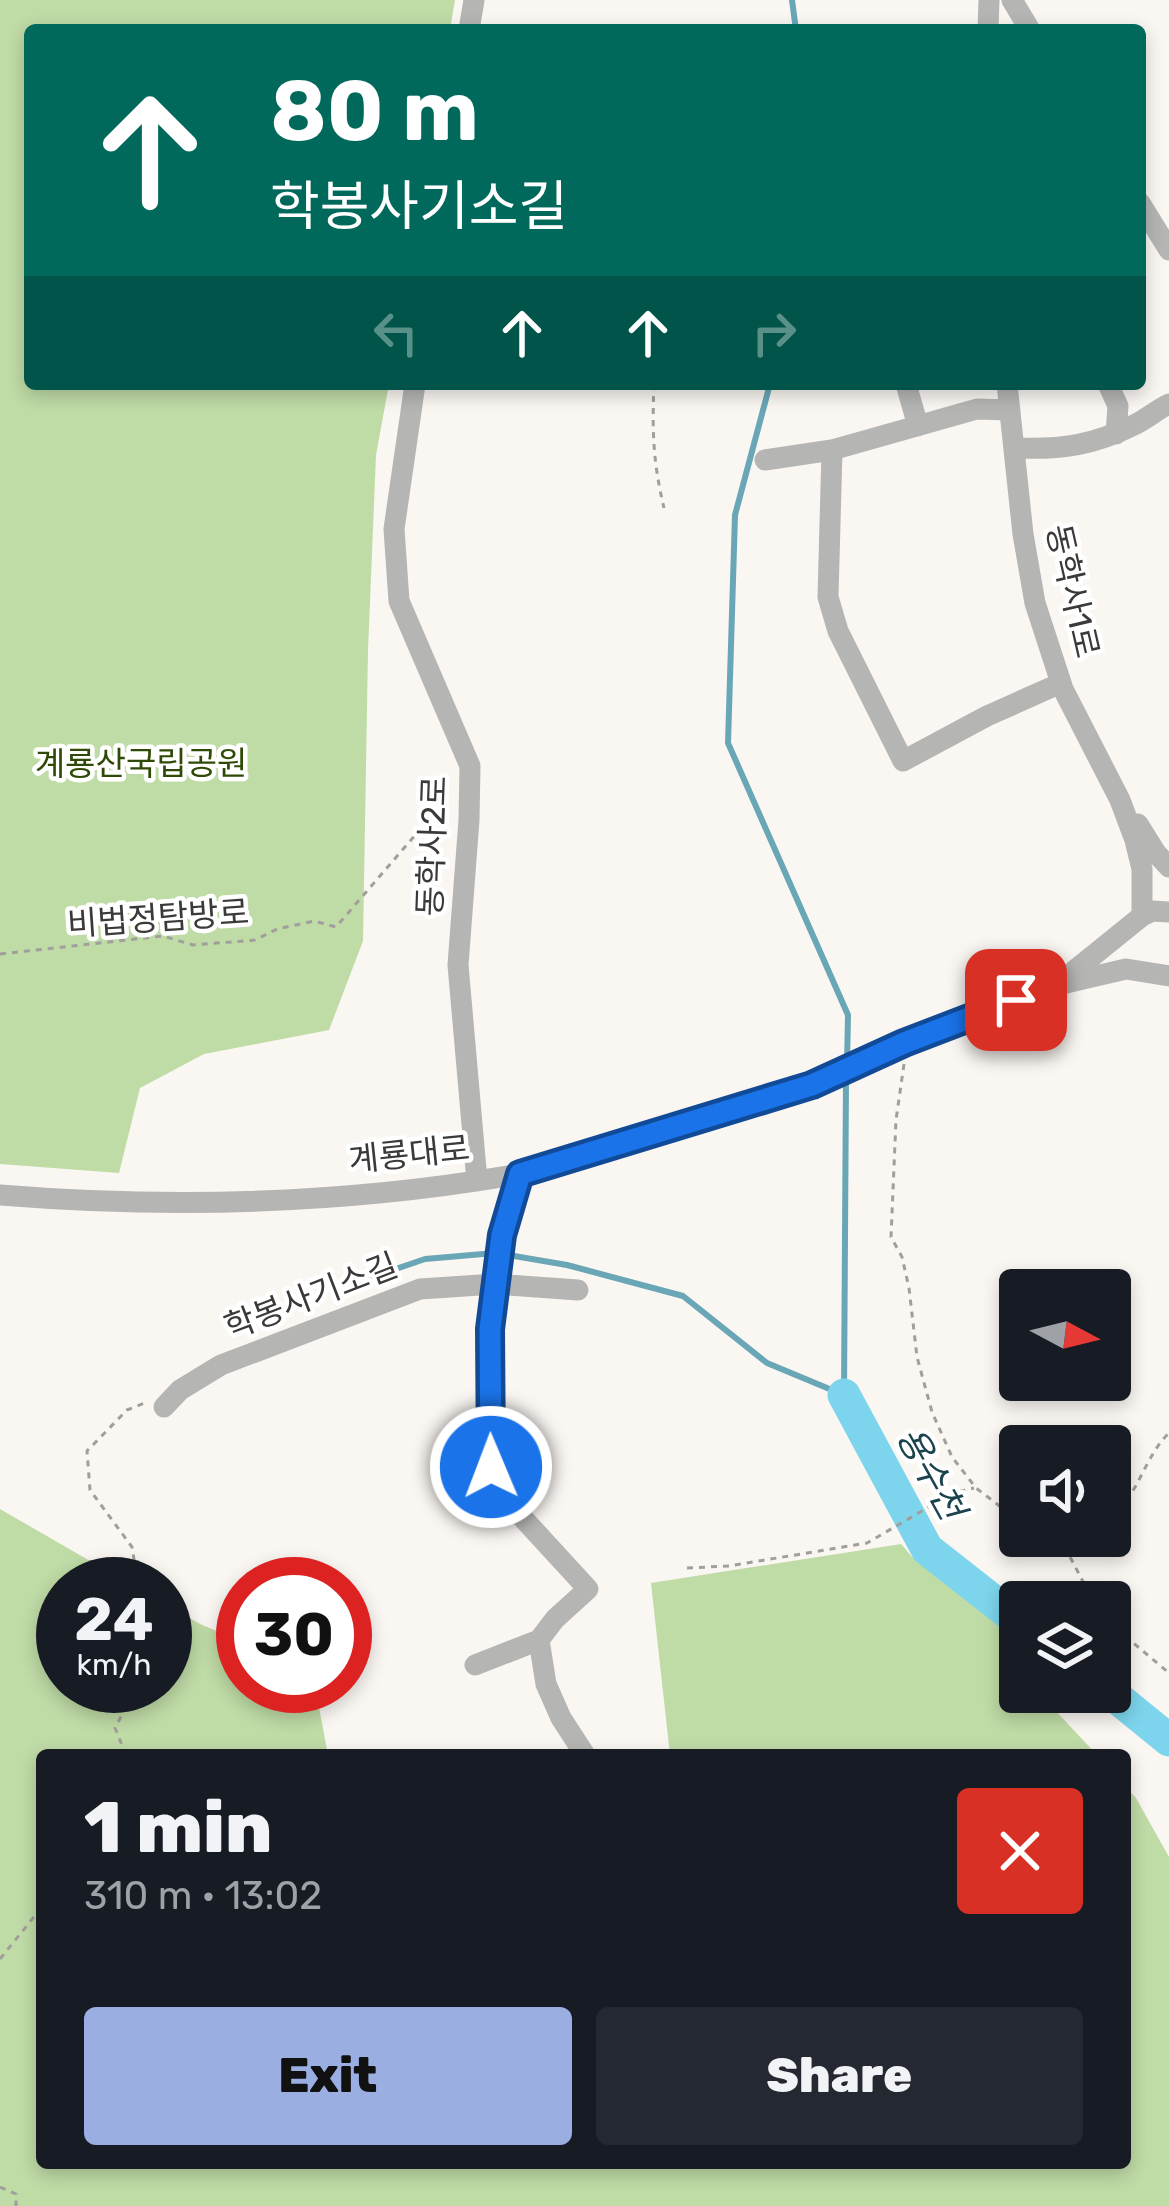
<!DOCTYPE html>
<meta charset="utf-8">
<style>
:root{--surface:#171b24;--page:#242831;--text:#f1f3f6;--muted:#9ea1a6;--accent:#9baee2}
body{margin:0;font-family:Rubik,"Noto Sans KR",sans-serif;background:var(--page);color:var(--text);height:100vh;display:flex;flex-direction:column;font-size:45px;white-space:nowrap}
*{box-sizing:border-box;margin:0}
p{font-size:39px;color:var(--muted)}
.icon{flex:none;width:66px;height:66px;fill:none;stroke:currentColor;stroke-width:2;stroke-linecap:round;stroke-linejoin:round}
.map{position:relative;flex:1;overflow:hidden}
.sheet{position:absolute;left:36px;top:1749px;width:1095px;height:420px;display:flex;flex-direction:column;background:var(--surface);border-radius:12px;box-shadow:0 6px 18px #0003}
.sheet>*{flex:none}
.top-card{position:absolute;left:24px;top:24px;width:1122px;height:366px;border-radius:12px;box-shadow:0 6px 18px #0003;background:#00695c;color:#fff;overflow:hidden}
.needle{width:78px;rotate:97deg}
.buttons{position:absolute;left:999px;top:1269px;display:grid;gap:24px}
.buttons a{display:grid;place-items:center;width:132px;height:132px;border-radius:12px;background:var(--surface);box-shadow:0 6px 18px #0003;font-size:60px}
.speed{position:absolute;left:36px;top:1557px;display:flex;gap:24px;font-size:60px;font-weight:700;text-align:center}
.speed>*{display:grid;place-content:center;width:156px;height:156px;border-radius:50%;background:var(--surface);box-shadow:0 6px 18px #0003;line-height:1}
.speed small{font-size:30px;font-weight:400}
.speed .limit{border:18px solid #d22;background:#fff;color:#111}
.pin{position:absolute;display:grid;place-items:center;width:102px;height:102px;color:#fff;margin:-51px;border-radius:24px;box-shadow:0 6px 18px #0006}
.me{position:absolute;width:132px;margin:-66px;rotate:359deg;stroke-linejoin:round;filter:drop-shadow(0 0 9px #0008)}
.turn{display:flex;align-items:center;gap:42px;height:252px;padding:0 48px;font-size:54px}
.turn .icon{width:156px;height:156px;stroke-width:2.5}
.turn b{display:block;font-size:84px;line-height:102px}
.lanes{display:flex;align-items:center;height:114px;padding:0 48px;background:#0003;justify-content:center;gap:60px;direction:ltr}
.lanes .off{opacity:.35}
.round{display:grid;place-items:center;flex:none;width:126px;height:126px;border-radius:12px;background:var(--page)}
.head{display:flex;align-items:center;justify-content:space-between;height:204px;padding:0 48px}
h1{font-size:72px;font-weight:800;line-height:90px}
.primary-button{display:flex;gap:24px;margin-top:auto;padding:24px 48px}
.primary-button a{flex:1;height:138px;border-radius:12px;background:var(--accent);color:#111;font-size:48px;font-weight:800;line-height:138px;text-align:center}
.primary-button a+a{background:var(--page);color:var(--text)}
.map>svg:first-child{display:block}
.green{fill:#bfdba6}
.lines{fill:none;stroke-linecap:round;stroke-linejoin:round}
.stream{stroke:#69a6b6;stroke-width:6}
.river{stroke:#7cd5ec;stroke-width:33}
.path{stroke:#a19e9c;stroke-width:3;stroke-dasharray:6 6;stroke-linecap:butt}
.minor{stroke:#b5b5b3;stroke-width:21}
.route-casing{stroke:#114b97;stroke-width:30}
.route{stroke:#1a73e8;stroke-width:21}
.labels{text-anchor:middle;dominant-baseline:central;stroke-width:9;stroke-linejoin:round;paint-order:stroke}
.street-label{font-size:33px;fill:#3c3a39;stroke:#fff}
.park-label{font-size:33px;fill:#2f4a06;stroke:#fff}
.water-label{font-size:36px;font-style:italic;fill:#1a434d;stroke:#fff}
</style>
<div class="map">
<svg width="1169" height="2206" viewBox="0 0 1169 2206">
<rect width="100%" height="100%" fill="#faf6f2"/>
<path class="green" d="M0,0H455L450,30H30V384H389L376,455L368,650L363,941L329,1030L204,1054L140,1088L119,1173L0,1164Z
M0,1509L130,1584H63V1686H165V1604L200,1624L243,1642V1686H315L328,1755H42V2163H1125V1786L1136,1798L1169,1857V2206H0Z
M901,1544C907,1550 913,1560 921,1564C933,1569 945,1572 956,1579C990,1601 1020,1652 1020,1692H1038L1097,1755H670L651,1583Z"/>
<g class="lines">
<path class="stream" d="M792,0L796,30
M770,384L735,515L728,743L848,1015L847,1065
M508,1255L567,1265L683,1296L767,1363L844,1395L846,1078
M337,1289L425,1259L495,1253"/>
<path class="river" d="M844,1395L927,1549L1020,1622
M1110,1692L1169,1740"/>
<path class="path" d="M654,384C652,431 653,462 664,508
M0,954L163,936L193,945L255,940L277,929L314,921L336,927L448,797
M904,1064L896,1120L891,1237L902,1257L909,1288L917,1357L932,1412L952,1457L976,1488L1010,1514L1020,1517
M1110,1518C1138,1497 1144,1457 1169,1433
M1059,1536L1089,1593L1097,1602
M687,1568L729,1566L867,1543L953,1493L974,1488
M138,1584L132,1547L90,1490L87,1451L127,1410L147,1402
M1110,1617L1131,1641L1169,1673
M126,1755L115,1728L137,1686
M0,1959L42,1907
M0,2187L16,2194V2206"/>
<path class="minor" d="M1012,0L1030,30
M469,30L474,0
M988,30L989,0
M1140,203L1169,250
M415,384L394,529L399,601L470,766L469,820L458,965L477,1181
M906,384L918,426
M1007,384L1023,534L1035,603L1063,689L1120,800L1135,840L1142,869V916
M1108,384L1118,406L1116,434
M1015,448C1062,450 1094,445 1136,424C1148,418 1158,409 1169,404
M832,450L828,597L838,631L903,761L987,716L1061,683
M765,460L832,450L977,409L1010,410
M1138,824L1156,853L1169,867
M1064,979L1142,916L1152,911L1169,912
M0,1195C172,1209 349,1204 520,1174L812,1085L904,1043L1053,986L1126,969L1169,976
M164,1407L180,1390L221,1365L420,1289L495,1284L578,1290
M539,1640L546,1684L561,1718L585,1755
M475,1665L539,1640L555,1619L588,1589L509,1503L491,1467L490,1329L503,1235L520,1174"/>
</g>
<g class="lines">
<defs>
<path id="route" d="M491,1467L490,1329L502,1235L520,1174L812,1085L904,1043L1016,1000"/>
</defs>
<use href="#route" class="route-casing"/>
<use href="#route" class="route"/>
</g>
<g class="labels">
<g class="street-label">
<text transform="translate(1073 591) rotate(77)">동학사1로</text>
<text transform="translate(432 846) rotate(-88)">동학사2로</text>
<text transform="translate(158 918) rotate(-4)">비법정탐방로</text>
<text transform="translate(409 1154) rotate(-6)">계룡대로</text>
<text transform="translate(311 1296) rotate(-21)">학봉사기소길</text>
</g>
<g class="park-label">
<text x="141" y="763">계룡산국립공원</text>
</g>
<g class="water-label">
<text transform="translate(931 1473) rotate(61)">용수천</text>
</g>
</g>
</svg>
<div class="buttons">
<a><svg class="needle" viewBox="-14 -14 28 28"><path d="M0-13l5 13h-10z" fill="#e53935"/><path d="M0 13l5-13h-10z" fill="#9ea1a6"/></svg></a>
<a><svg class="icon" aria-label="sound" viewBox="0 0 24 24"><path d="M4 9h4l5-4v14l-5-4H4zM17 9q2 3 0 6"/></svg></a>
<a><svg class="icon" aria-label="layers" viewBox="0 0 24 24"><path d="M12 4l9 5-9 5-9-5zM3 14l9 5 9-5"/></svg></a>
</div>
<div class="speed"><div>24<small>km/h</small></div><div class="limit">30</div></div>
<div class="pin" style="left:1016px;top:1000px;background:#d93025"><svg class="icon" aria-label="arrive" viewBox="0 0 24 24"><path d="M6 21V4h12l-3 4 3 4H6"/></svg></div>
<svg class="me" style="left:491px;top:1467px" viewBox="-20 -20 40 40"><circle r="17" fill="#1a73e8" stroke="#fff" stroke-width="3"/><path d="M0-11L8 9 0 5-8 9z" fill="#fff"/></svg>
<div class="top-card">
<div class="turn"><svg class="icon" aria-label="ahead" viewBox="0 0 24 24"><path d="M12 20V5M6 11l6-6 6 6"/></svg><div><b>80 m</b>학봉사기소길</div></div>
<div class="lanes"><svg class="icon off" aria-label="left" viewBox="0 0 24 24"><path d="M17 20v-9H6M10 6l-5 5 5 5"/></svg><svg class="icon" aria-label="ahead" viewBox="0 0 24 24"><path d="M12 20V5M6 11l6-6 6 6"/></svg><svg class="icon" aria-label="ahead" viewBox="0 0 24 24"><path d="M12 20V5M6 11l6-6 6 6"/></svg><svg class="icon off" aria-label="right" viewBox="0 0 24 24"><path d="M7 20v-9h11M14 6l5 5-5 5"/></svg></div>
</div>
<section class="sheet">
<div class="head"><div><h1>1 min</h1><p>310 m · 13:02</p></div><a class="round" style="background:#d93025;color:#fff"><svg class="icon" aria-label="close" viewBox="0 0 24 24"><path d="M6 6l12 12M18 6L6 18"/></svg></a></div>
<div class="primary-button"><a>Exit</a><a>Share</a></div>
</section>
</div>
